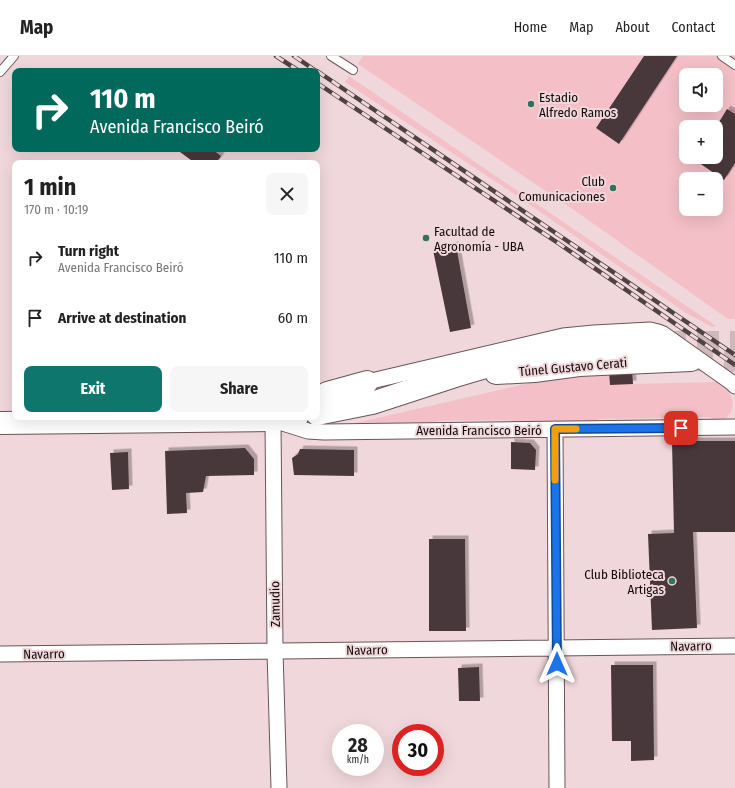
<!DOCTYPE html>
<meta charset="utf-8">
<style>
:root{--surface:#fff;--page:#f6f6f6;--text:#222;--muted:#767676;--line:#e0e0e0;--accent:#0f766e}
body{margin:0;font-family:"Fira Sans Condensed",sans-serif;background:var(--page);color:var(--text);height:100vh;display:flex;flex-direction:column;font-size:15px;white-space:nowrap}
*{box-sizing:border-box;margin:0}
p{font-size:13px;color:var(--muted)}
.icon{flex:none;width:22px;height:22px;fill:none;stroke:currentColor;stroke-width:2;stroke-linecap:round;stroke-linejoin:round}
.map{position:relative;flex:1;overflow:hidden}
.drawer{position:absolute;left:12px;top:104px;width:308px;height:260px;display:flex;flex-direction:column;background:var(--surface);border-radius:8px;box-shadow:0 4px 16px #0002}
.drawer>*{flex:none}
.top-card{position:absolute;left:12px;top:12px;width:308px;height:84px;border-radius:8px;box-shadow:0 4px 16px #0002;background:#00695c;color:#fff;overflow:hidden}
.buttons{position:absolute;left:679px;top:12px;display:grid;gap:8px}
.buttons a{display:grid;place-items:center;width:44px;height:44px;border-radius:8px;background:var(--surface);box-shadow:0 4px 16px #0002;font-size:20px}
.speed{position:absolute;left:332px;top:668px;display:flex;gap:8px;font-size:20px;font-weight:700;text-align:center}
.speed>*{display:grid;place-content:center;width:52px;height:52px;border-radius:50%;background:var(--surface);box-shadow:0 4px 16px #0002;line-height:1}
.speed small{font-size:10px;font-weight:400}
.speed .limit{border:6px solid #d22;background:#fff;color:#111}
.pin{position:absolute;display:grid;place-items:center;width:34px;height:34px;color:#fff;margin:-17px;border-radius:8px;box-shadow:0 2px 6px #0006}
.me{position:absolute;width:44px;margin:-22px;rotate:0deg;stroke-linejoin:round;filter:drop-shadow(0 0 3px #0008)}
.turn{display:flex;align-items:center;gap:14px;height:84px;padding:0 12px;font-size:18px}
.turn .icon{width:52px;height:52px;stroke-width:2.5}
.turn b{display:block;font-size:28px;line-height:34px}
.round{display:grid;place-items:center;flex:none;width:42px;height:42px;border-radius:8px;background:var(--page)}
.head{display:flex;align-items:center;justify-content:space-between;height:68px;padding:0 12px}
h1{font-size:24px;font-weight:700;line-height:30px}
.button{display:flex;gap:8px;margin-top:auto;padding:8px 12px}
.button a{flex:1;height:46px;border-radius:8px;background:var(--accent);color:#fff;font-size:16px;font-weight:700;line-height:46px;text-align:center}
.button a+a{background:var(--page);color:var(--text)}
ul{padding:0;list-style:none}
li{display:flex;align-items:center;gap:12px;height:60px;padding:0 12px}
li div{flex:1}
li b{display:block;font-size:15px}
li em{font-style:normal}
header{display:flex;align-items:center;gap:24px;box-sizing:border-box;height:56px;padding:0 20px;background:var(--surface);border-bottom:1px solid var(--line)}
header strong{font-size:19px}
nav{display:flex;gap:22px;margin-inline-start:auto;font-size:14px}
.map>svg:first-child{display:block}
.green{fill:#f4bfc7;fill-rule:evenodd}
.building{fill:#4a373a;filter:url(#shadow)}
.lines{fill:none;stroke-linecap:round;stroke-linejoin:round}
.secondary-tunnel{stroke:#cfb8bc;stroke-width:22;stroke-dasharray:22 11;stroke-linecap:butt}
.lane-casing{stroke:#695558;stroke-width:10}
.street-casing{stroke:#695558;stroke-width:17}
.secondary-casing{stroke:#695558;stroke-width:24}
.lane{stroke:#fff;stroke-width:8}
.street{stroke:#fff;stroke-width:15}
.secondary{stroke:#fff;stroke-width:22}
.rail-casing{stroke:#4f4244;stroke-width:4.5}
.rail{stroke:#f0d7db;stroke-width:3;stroke-dasharray:9;stroke-linecap:butt}
.route-casing{stroke:#114b97;stroke-width:10}
.route{stroke:#1a73e8;stroke-width:7}
.slow{stroke:#f59e0b;stroke-width:7}
.poi-dot{fill:#32715e;stroke:#f0d7db;stroke-width:1.5}
.labels{text-anchor:middle;dominant-baseline:central;stroke-width:4;stroke-linejoin:round;paint-order:stroke}
.poi-label{font-size:13px;fill:#11090a;stroke:#f0d7db;text-anchor:start}
.street-label{font-size:13px;fill:#11090a;stroke:#f0d7db}
</style>
<header>
<strong>Map</strong>
<nav><a>Home</a><a>Map</a><a>About</a><a>Contact</a></nav>
</header>
<div class="map">
<svg width="735" height="732" viewBox="0 0 735 732">
<defs>
<filter id="shadow"><feDropShadow dx="3.5" dy="-3.5" stdDeviation="0" flood-color="#0004"/></filter>
</defs>
<rect width="100%" height="100%" fill="#f0d7db"/>
<path class="green" d="M363,0H735V263H728L574,154L358,8ZM686,19H716V49H686ZM686,71H716V101H686ZM686,123H716V153H686Z
M349,20L716,270L712,271L686,257L520,142L345,26Z
M609,315L633,328L718,326C727,333 735,341 732,354C730,358 727,362 724,364C720,366 715,366 711,366V361L598,363V368L512,369L511,364L437,365V371L347,369L534,326Z"/>
<path class="building" d="M644,0H677L619,88L596,72Z
M727,53L735,58V107L724,124L695,104L697,101H716V71Z
M182,93H212L221,100L216,107H195L180,96Z
M271,93H287V95L272,96Z
M456,189L471,272L450,276L433,194Z
M632,314L633,328L610,329L609,315Z
M672,385H735V476H693L697,572L652,574L648,478L674,477Z
M511,386L530,387L536,394L535,414L511,413Z
M245,392L254,403V419L206,420L203,436L186,437L187,457L167,458L165,395Z
M300,393L354,394V420L294,419L292,402L298,398Z
M128,396L129,433L112,434L110,397Z
M429,483H465L466,575H429Z
M611,609H653L654,704L631,705V685H612Z
M479,611L480,645H459L458,612Z"/>
<g class="lines">
<path class="secondary-tunnel" d="M664,286H735
M691,304L735,305"/>
<defs>
<path id="lane" d="M331,0L353,14
M722,0L735,9
M0,16L14,0"/>
<path id="street" d="M367,326L563,280L594,277L650,274L658,276L663,278L731,326L735,330
M555,373L557,732
M0,598L735,590
M279,732L275,595L273,364L308,375L324,376L735,371"/>
<path id="secondary" d="M496,317L534,315L579,309L691,304
M317,345L327,337L367,326
M317,358L372,347L455,320L523,300L591,290L664,286
M0,367L273,364L297,361"/>
</defs>
<use href="#lane" class="lane-casing"/>
<use href="#street" class="street-casing"/>
<use href="#secondary" class="secondary-casing"/>
<use href="#lane" class="lane"/>
<use href="#street" class="street"/>
<use href="#secondary" class="secondary"/>
<defs>
<path id="rail" d="M276,0L299,15
M294,0L316,15
M317,15L563,182L735,299
M317,27L558,187L735,309"/>
</defs>
<use href="#rail" class="rail-casing"/>
<use href="#rail" class="rail"/>
</g>
<g class="lines">
<defs>
<path id="route" d="M557,608L555,373L681,372"/>
</defs>
<use href="#route" class="route-casing"/>
<use href="#route" class="route"/>
<path class="slow" d="M555,424V373H576"/>
</g>
<g class="poi-dot">
<circle cx="531" cy="48" r="4"/>
<circle cx="613" cy="132" r="4"/>
<circle cx="426" cy="182" r="4"/>
<circle cx="672" cy="525" r="4"/>
</g>
<g class="labels">
<g class="poi-label">
<text x="539" y="41">Estadio<tspan x="539" dy="15">Alfredo Ramos</tspan></text>
<text x="605" y="125" text-anchor="end">Club<tspan x="605" dy="15">Comunicaciones</tspan></text>
<text x="434" y="175">Facultad de<tspan x="434" dy="15">Agronomía - UBA</tspan></text>
<text x="664" y="518" text-anchor="end">Club Biblioteca<tspan x="664" dy="15">Artigas</tspan></text>
</g>
<g class="street-label">
<text transform="translate(573 311) rotate(-5)">Túnel Gustavo Cerati</text>
<text x="479" y="374">Avenida Francisco Beiró</text>
<text transform="translate(275 548) rotate(-91)">Zamudio</text>
<text transform="translate(691 590) rotate(-1)">Navarro</text>
<text transform="translate(367 594) rotate(-1)">Navarro</text>
<text transform="translate(44 598) rotate(-1)">Navarro</text>
</g>
</g>
</svg>
<div class="buttons">
<a><svg class="icon" aria-label="sound" viewBox="0 0 24 24"><path d="M4 9h4l5-4v14l-5-4H4zM17 9q2 3 0 6"/></svg></a>
<a>+</a>
<a>−</a>
</div>
<div class="speed"><div>28<small>km/h</small></div><div class="limit">30</div></div>
<div class="pin" style="left:681px;top:372px;background:#d93025"><svg class="icon" aria-label="arrive" viewBox="0 0 24 24"><path d="M6 21V4h12l-3 4 3 4H6"/></svg></div>
<svg class="me" style="left:557px;top:608px" viewBox="-20 -20 40 40"><path d="M0-17L14 15 0 8-14 15z" fill="#1a73e8" stroke="#fff" stroke-width="4"/></svg>
<div class="top-card">
<div class="turn"><svg class="icon" aria-label="right" viewBox="0 0 24 24"><path d="M7 20v-9h11M14 6l5 5-5 5"/></svg><div><b>110 m</b>Avenida Francisco Beiró</div></div>
</div>
<section class="drawer">
<div class="head"><div><h1>1 min</h1><p>170 m · 10:19</p></div><a class="round"><svg class="icon" aria-label="close" viewBox="0 0 24 24"><path d="M6 6l12 12M18 6L6 18"/></svg></a></div>
<ul>
<li><svg class="icon" aria-label="right" viewBox="0 0 24 24"><path d="M7 20v-9h11M14 6l5 5-5 5"/></svg><div><b>Turn right</b><p>Avenida Francisco Beiró</p></div><em>110 m</em></li>
<li><svg class="icon" aria-label="arrive" viewBox="0 0 24 24"><path d="M6 21V4h12l-3 4 3 4H6"/></svg><div><b>Arrive at destination</b></div><em>60 m</em></li>
</ul>
<div class="button"><a>Exit</a><a>Share</a></div>
</section>
</div>
